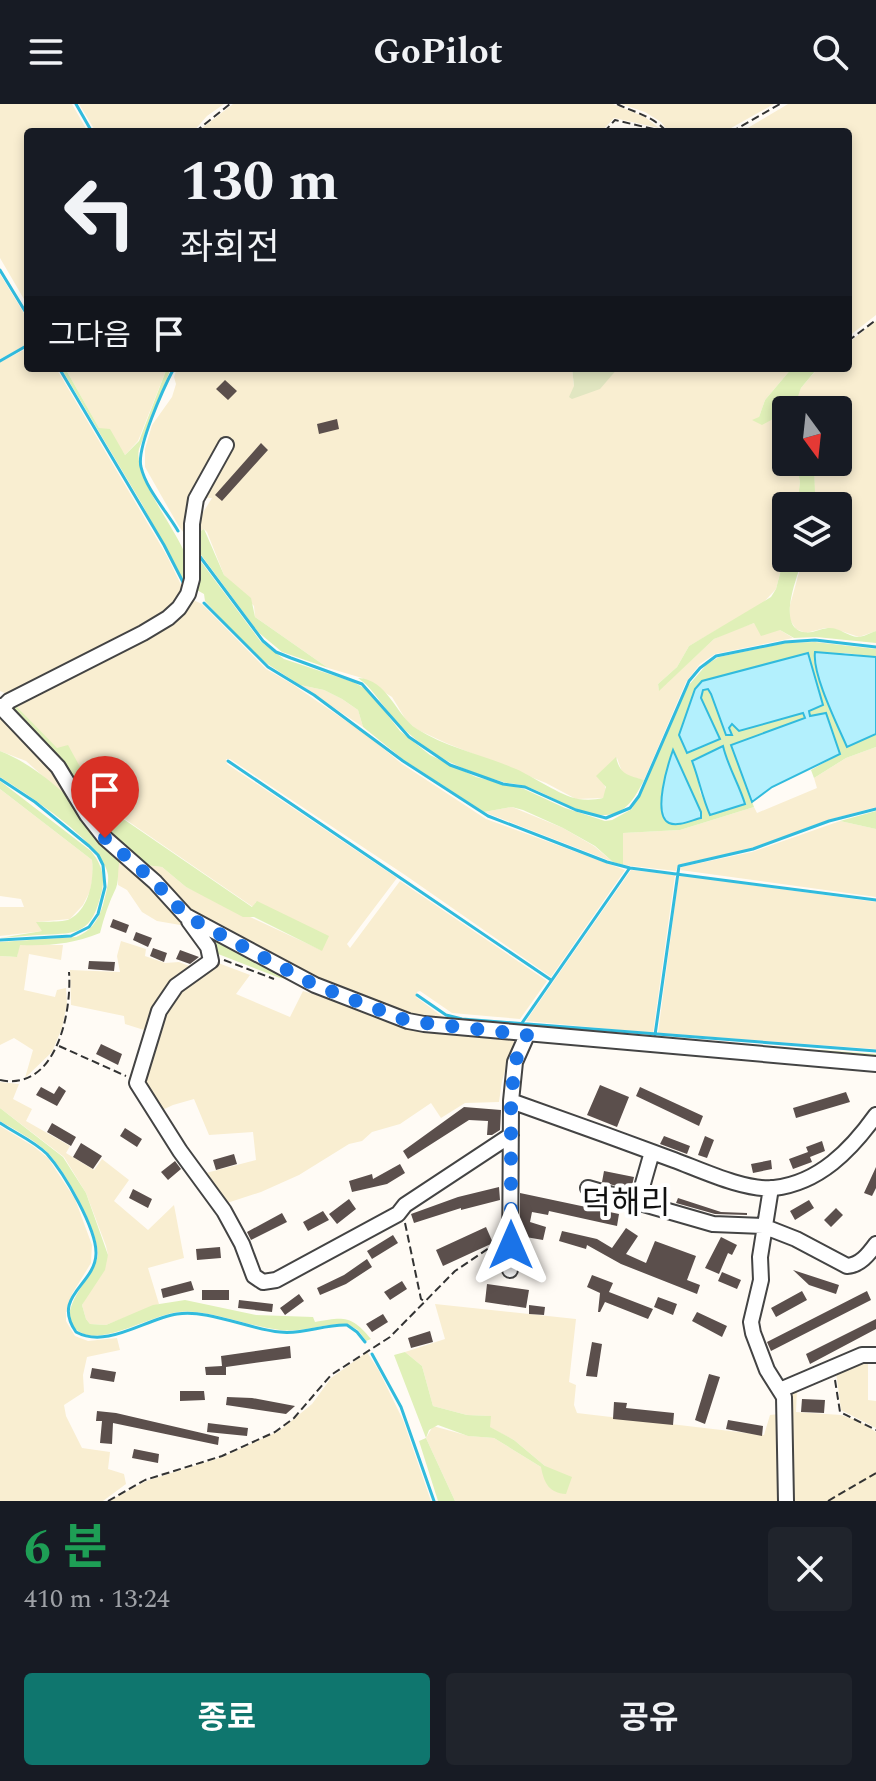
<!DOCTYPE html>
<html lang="ko">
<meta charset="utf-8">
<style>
:root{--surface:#171b24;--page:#20242c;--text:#f1f3f6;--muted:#9ea1a6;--accent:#0f766e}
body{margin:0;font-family:Spectral,"Noto Sans KR",serif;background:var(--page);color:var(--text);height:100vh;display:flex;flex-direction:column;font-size:30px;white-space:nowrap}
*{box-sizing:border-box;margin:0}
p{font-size:26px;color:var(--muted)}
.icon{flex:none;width:44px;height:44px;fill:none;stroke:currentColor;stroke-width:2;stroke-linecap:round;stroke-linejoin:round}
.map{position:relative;height:1397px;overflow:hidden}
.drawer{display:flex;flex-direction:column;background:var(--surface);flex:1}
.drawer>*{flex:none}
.top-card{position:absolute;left:24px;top:24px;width:828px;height:244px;border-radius:8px;box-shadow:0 4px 12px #0003;background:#171b24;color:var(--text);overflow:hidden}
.needle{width:52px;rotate:165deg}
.controls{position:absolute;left:772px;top:292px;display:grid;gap:16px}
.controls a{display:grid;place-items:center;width:80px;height:80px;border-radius:8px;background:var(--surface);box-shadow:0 4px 12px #0003;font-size:40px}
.pin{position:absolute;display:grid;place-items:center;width:68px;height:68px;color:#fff;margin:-82px -34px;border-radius:50% 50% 50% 0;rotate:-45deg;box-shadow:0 0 8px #0007}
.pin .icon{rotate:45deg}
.me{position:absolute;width:88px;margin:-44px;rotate:0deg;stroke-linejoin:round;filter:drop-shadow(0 0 6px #0008)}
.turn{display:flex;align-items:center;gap:28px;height:168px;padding:0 24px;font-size:36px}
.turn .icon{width:104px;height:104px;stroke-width:2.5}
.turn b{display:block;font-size:56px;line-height:68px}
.then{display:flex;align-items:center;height:76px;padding:0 24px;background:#0003;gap:16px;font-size:30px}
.round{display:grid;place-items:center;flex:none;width:84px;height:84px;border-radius:8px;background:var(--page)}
.summary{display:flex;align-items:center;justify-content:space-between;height:136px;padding:0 24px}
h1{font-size:48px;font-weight:700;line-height:60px;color:#1e9e55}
.primary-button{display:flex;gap:16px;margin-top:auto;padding:16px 24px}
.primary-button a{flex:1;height:92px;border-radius:8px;background:var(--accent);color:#fff;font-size:32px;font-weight:700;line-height:92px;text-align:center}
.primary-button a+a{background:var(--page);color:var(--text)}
header{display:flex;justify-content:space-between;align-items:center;height:104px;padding:0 24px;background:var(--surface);font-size:36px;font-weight:700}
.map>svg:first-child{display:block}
.farmland{fill:#f9eed1}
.green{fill:#e0f0b8;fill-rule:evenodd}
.cemetery{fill:#e1e6c1}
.water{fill:#b3f0fd;stroke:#31bbdd;stroke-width:2}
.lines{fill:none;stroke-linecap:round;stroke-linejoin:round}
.stream{stroke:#31bbdd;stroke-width:3}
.building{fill:#5b4f4c}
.minor-casing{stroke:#444;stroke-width:18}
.path{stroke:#333;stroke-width:2;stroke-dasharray:8 4;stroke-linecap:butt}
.minor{stroke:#fff;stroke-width:14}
.route{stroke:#1a73e8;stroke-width:14;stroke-dasharray:0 25.2}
.labels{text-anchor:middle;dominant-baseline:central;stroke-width:8;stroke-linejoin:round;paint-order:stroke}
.quarter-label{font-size:32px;fill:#111;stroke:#fff}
</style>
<header><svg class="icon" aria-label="menu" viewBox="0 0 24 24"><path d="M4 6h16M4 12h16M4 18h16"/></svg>GoPilot<svg class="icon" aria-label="search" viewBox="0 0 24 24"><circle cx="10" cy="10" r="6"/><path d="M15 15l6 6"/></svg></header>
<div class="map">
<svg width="876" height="1397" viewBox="0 0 876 1397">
<rect width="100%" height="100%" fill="#fffbf5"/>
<path class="farmland" d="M0,0H72L88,28H28V202L0,154Z
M79,0H224L207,12L193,28H96Z
M233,0H613L645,13L659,24L614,14L601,28H197Z
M621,0H774L724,28H674L668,27L661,18L645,8Z
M788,0H876V211L848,233V28H741Z
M0,170L28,216V240L0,255Z
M876,217V527L859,533L835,525L825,524L806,529L796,525L790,516V501L803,454H838V402H812L815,396L814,358H838V306H793V302L801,284L818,264H848V239Z
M28,244V264H56L167,452L184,487L179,496L166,508L142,523L7,590L0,587V258Z
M65,264H167L138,337L125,351L112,331L99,324Z
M177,264H572L574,282L614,268L618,264H792L765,296L759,313L773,315L784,328L786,358H796L800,378L797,402H786V446L776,485L762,500L689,542L677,563L658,580L659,586L714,535L731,527L754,519L780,526L793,534L715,550L700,560L686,578L644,676L630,673L622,668L617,654L603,677L607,688L603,694L576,695L546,679L446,639L416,625L406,616L392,593L362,574L328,564L255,513L254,502L224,471L207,428L204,425L199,428L197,418L212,394L192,393L186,432L178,421L145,363V345L152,321L172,293L176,280L174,273Z
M191,495L202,500L266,565L292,580L368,632L402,660L486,715L625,766L551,873L405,771L230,655H226L227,660L397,774L347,840L350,844L400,777L547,877L520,915L452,909L420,887L417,888L416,893L447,916L414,913L318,876L271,853L188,804L145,761L162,763L186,783L321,846L256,798L253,803L100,698L88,678L14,600Z
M300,581L324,586L342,595L358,606L363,623Z
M0,608L44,651L81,706L26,657L0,647Z
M876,643V703L828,716L753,744L678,761L676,767L623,761L622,729L680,726L754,703L757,709L817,684L814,674L846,654Z
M0,685L92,756L93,772L90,787L83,801L70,815L37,818L43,827L0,832V803H24L21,795L0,792Z
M512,703L563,724L594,742L613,758L484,708Z
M840,717L876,725V793L680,766L681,763L752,748Z
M122,752L186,822L157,817L142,808L127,786L118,781V758Z
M631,766L675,771L653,929L526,917Z
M679,771L876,798V945L658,929Z
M121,837L146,845L145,852L165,859L179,858L197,865L156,902L144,926L125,920L124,912L71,901L70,866L120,868L117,852Z
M19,841H63L61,856L29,850L24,886L55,893L57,886L66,884L67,900L62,924L52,948L25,974L33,946L14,934L0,941V852L17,853Z
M213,857L250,871L236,890L290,913L303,887L350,901L515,934L502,977L499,998L465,999L441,1014L431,999L400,1020L372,1028L362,1037L349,1040L299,1071L261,1088L224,1100L206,1069L256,1056L253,1028L209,1031L194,995L173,1001L158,1008L139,979L145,949L177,884Z
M0,978L19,980L13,995L32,1005L26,1017L70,1042L66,1049L94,1066L102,1055L129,1076L114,1097L148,1126L174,1101L184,1154L148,1164L159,1200L106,1221L90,1220L86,1215L82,1201L108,1151L106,1142L86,1089L64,1053L0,1004Z
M0,1022L33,1042L48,1054L75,1095L92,1141L91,1159L72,1190L66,1208V1217L75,1232L88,1237L117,1234L120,1246L87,1253L83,1271L84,1288L64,1301L66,1312L82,1344L110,1348L108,1365L124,1370L126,1380L103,1397H0Z
M435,1200L576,1215L569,1278L576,1281L574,1301L577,1309L764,1331L770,1311L779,1310L780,1397H455L426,1334L433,1322L469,1332L494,1334L541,1363L545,1362L514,1336L489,1323L490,1312L467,1311L433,1302L422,1262L405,1248L445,1235Z
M367,1248L379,1267L403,1316L431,1397H109L146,1377L222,1353L279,1327L312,1300L331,1274Z
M868,1257V1296L876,1297V1324L841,1306L836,1268Z
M797,1286L796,1308L841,1311L859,1317L876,1328V1397H789L786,1290Z"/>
<path class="green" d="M61,264H65L99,324L110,325L125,351L139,337L167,264H171L139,345C133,373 175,423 186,452C190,460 187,474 186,483L142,400Z
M792,264L816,266L801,284L793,306H786V332L773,315L762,321L752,316L759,313L765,296Z
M796,358H814L815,388L812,402H797L800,378Z
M204,425L224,471L251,494L255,513L328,564L282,548L258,528L199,448V428Z
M786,446V454H803C798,471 776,522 803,528C812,530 819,525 828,524C839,523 847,532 858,533C863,533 870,529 876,527V539L816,533L794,534L780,526L761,532L754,519L714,535L659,587L658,580L677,563L689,542L771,493L776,485Z
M196,451L261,538L284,555L353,578L368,586L400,627L430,651L476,673L524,685L565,704L605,717L612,716L632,705L688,582L707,560L719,553L786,539L815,538L876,545V553L845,549L814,557L827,596L847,643L876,630V643L846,654L814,674L811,666L840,650L810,613L809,607L822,602L807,549L702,577L695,585L720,635L701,594L703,586L708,585L711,590L726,631L732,620L740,627L803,608L805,614L732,641L754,703L680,726L623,729V761L613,758L595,742L563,724L523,706L512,703L484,708L404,656L363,623L358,606L342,595L324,586L300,581L269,561L249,545L205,497L204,490L195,485ZM674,647L701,708L661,696L668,661ZM727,660L737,677L745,700L710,710L700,688L697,670Z
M358,574C388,575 395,611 417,625C447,644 484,651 516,665C534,673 559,691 578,695C586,696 595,696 603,694L606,683L596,672L616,653C620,671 628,671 644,676C635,693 627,710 605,711C577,713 551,689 524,682C516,679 508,680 500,677C475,670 448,660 427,644C412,633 398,621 387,606C377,594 371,583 358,574Z
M14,600L57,644L68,641L100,699L252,803L257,797L329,832L322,847L254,813H243L186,783L162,763L145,761L102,720L8,605Z
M0,647C50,667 87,712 122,752C116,762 120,774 116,784C109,798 104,813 100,829C72,840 50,842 20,841L17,853L0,852V838L76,833C91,827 98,817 103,801C105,792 109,781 108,771C105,741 26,689 0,673Z
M0,677L91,747C103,762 106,775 100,794C90,833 72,829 38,831C25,832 13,833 0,834L42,827L36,818C46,817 61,819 70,815C90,804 94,775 92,756L0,685Z
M876,707V725L840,717Z
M192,818L303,877L280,874L213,848Z
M656,934L876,950V954Z
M0,1004L63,1053L86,1089L108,1151L105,1166L82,1201L86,1215L90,1220L106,1221L153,1201L185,1196L256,1211L313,1213L315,1218C344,1213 351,1211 371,1235L366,1237L358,1226L347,1220C324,1219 303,1229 280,1226C249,1223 207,1204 178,1208C153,1211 106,1239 84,1230C45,1214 97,1171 98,1150C98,1125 64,1064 46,1047C33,1035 15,1026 0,1017Z
M405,1248L422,1262L433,1302L467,1311L491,1312L490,1323L514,1336L545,1362L572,1373L566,1390C549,1389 544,1379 541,1363L494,1334L468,1332L438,1321L429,1326L426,1334L455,1397H438L419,1337L426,1334L394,1251Z"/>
<path class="cemetery" d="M572,264H618L600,285L572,295L569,293L574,282Z"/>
<path class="water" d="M815,548L876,553V630L847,643C837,620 812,570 815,548Z
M808,549L823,601L809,607L810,612L826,609L840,650L772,683L752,698L731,641L805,614L803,609L739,627L732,620L729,624L732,631H726L711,590L708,585L703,586L701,594L720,635L687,649L679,631L695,585L702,577Z
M723,642C728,663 739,680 745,700L710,711C702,693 699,675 692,657Z
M673,646L701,708V714C692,716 678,723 669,719C652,711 668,660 673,646Z"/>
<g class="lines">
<path class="stream" d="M76,0L92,28
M0,166L28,212
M0,257L28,241
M59,264L164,441L185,482
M174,264C164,283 136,344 141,363C146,385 167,408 178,427
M198,450L263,537L276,548L291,554L362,580L409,633L450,661L503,680L525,683L576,706L606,714L630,704L639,692L689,577L700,564L716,552L785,538L815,536L876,543
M204,499L268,563L314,591L403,657L488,712L607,758L630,764L876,796
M228,657L551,876
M0,675L35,698L89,742L98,751L103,761L105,783L98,810L89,823L71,832L0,836
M417,891L446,911L462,915L876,947
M522,919L629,765
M655,931L679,762L753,745L829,717L876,705
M0,1019C15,1029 34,1037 47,1050C64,1069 97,1125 96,1150C95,1181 51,1192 76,1228C107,1245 145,1215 177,1210C208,1205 248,1225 280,1228C303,1231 324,1220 347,1221L357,1228L365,1238
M372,1250L401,1303L434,1397"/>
</g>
<path class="building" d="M225,276L237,287L228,296L216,285Z
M337,315L339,325L319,330L317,320Z
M261,339L268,346L222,397L215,391Z
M113,815L129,821L126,829L110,823Z
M136,828L152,834L148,843L133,836Z
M153,844L167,849L164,858L150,852Z
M180,846L199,853L190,860L176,855Z
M89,857L115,858L114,867L88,865Z
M101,940L122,950L118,961L96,950Z
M600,981L629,993L617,1023L587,1011Z
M59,982L66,987L57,1002L36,991L41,983L54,990Z
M640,983L703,1012L699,1022L636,992Z
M846,988L850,998L796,1014L793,1004Z
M464,1003L501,1006L500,1026L492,1031H487L488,1017L469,1016L408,1055L403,1047Z
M52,1019L76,1033L71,1042L47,1028Z
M125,1024L142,1035L137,1043L120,1032Z
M664,1032L690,1042L687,1050L660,1040Z
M705,1032L714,1036L707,1054L698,1051Z
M822,1037L825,1047L810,1053L812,1058L793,1065L789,1055L808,1048L806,1043Z
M81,1039L102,1052L93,1065L73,1053Z
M234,1050L237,1060L216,1066L213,1056Z
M771,1056L772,1065L753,1069L751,1060Z
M175,1057L181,1065L168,1076L161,1068Z
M400,1060L405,1069L387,1080L352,1088L349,1077L372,1070L373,1075Z
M876,1063V1084L872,1092L864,1089Z
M604,1067L634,1073L631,1086L602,1078Z
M499,1083L500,1096L461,1106V1104L414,1119L411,1110L458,1093Z
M133,1085L152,1095L148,1104L129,1094Z
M520,1089L619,1110L617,1122L549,1107L548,1111L532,1108L530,1118L546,1123L543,1136L520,1132Z
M678,1094L721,1108L747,1109V1111L715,1110L676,1099Z
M349,1095L356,1105L337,1120L329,1110Z
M809,1096L814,1104L795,1116L790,1107Z
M836,1104L843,1111L831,1123L824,1116Z
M323,1107L329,1116L308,1127L303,1118Z
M282,1109L287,1118L251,1136L247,1128Z
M486,1123L493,1139L443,1162L436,1146Z
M626,1124L638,1132L626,1150L646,1159L655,1137L696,1152L687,1176L700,1181L697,1190L621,1160L587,1141L586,1145L559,1137L562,1127L597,1135L612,1144Z
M393,1131L398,1139L372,1155L367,1147Z
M721,1133L737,1141L732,1151L728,1149L719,1170L705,1164Z
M220,1143L221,1154L197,1156L196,1145Z
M367,1155L372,1163L346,1180L320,1191L317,1184L344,1171Z
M793,1166L839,1181L836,1190L809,1181Z
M722,1168L741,1176L737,1185L718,1177Z
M592,1171L613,1179L609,1188L653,1205L648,1215L605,1198L600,1208H598L600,1189L587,1183Z
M191,1177L194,1186L163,1194L161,1185Z
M402,1177L407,1185L390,1196L384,1188Z
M487,1180L529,1186L526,1204L485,1198Z
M202,1186H229V1196H202Z
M802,1187L807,1196L776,1213L771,1204Z
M867,1187L871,1196L771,1247L767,1238Z
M299,1190L304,1197L285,1211L280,1204Z
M658,1193L677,1200L673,1211L654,1203Z
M239,1196L273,1200L272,1208L238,1204Z
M529,1201L545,1203L544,1211L529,1210Z
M697,1208L727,1222L722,1233L692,1217Z
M383,1210L388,1218L372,1228L366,1220Z
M876,1215V1225L810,1260L806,1250Z
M430,1227L433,1238L411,1244L408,1234Z
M592,1238L602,1240L597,1273L586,1272Z
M290,1242L291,1254L226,1263V1271H206L205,1263L222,1262L221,1252Z
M92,1264L116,1268L114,1278L90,1274Z
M709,1270L720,1273L705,1320L695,1316Z
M180,1287H204L205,1296L180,1297Z
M227,1293L252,1294L295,1302L286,1310L226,1301Z
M802,1295L825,1296L824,1309L801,1308Z
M614,1298L627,1299L626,1304L674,1309L673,1321L613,1315Z
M97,1307L116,1309L219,1333L218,1341L113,1319L112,1340L100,1339L102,1317H96Z
M728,1316L763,1322L762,1332L726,1325Z
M208,1319L248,1324L247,1332L207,1328Z
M134,1345L159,1350L158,1359L132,1354Z"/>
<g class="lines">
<defs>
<path id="minor" d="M0,602L58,663L87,711L105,734L155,778L186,812L315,881L408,917L424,920L876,960
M2,604L9,597L143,529L168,514L179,504L188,490L192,475V420L196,395L226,341
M189,817L208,843L211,857L176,882L159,907L137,979L180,1047L224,1107L242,1140L254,1172L263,1178L276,1176L398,1110L405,1101L511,1031
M511,997C565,1016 620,1036 674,1056C701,1066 745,1087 774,1084C819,1079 851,1046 876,1011
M588,1084L713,1120L763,1122L796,1135L847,1162C860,1161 868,1151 876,1140
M771,1084L760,1153L761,1176L751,1218L753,1229L767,1266L784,1293L786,1397
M638,1097L652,1048
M510,1166L511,997L515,958L527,931
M780,1286L862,1251H876"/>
</defs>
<use href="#minor" class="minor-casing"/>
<path class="path" d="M617,0C636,9 653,12 667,28
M195,28L230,0
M604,28L615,16L666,28
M731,28L780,0
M848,237L876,216
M224,856L274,875
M59,942L126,972
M0,976C56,988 72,909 69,868
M405,1119L421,1195L424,1197
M835,1276L840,1308L876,1326
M108,1397L145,1376L222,1352L275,1328L294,1314L331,1271L390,1233L455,1167L498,1138
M828,1397L876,1369"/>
<use href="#minor" class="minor"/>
</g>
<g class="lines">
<path class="route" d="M105,734L155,778L186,812L315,881L408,917L527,931L515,958L511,997V1141"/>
</g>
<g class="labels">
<g class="quarter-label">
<text x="626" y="1099">덕해리</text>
</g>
</g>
</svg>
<div class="controls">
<a><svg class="needle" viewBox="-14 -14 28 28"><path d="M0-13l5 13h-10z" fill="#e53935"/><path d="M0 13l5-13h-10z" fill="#9ea1a6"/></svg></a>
<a><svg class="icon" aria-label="layers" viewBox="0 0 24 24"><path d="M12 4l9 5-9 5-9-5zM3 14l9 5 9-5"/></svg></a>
</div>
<div class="pin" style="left:105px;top:734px;background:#d93025"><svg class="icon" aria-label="arrive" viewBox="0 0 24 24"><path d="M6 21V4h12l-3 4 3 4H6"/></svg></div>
<svg class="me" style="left:511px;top:1141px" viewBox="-20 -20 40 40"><path d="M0-17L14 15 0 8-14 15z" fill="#1a73e8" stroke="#fff" stroke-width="4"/></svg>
<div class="top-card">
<div class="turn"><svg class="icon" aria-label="left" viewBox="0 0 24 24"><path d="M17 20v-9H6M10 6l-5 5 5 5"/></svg><div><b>130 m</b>좌회전</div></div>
<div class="then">그다음<svg class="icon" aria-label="arrive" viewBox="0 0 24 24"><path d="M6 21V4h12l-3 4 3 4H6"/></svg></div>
</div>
</div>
<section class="drawer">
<div class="summary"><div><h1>6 분</h1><p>410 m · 13:24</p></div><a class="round"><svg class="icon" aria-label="close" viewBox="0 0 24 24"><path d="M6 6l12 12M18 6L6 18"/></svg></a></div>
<div class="primary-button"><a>종료</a><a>공유</a></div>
</section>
